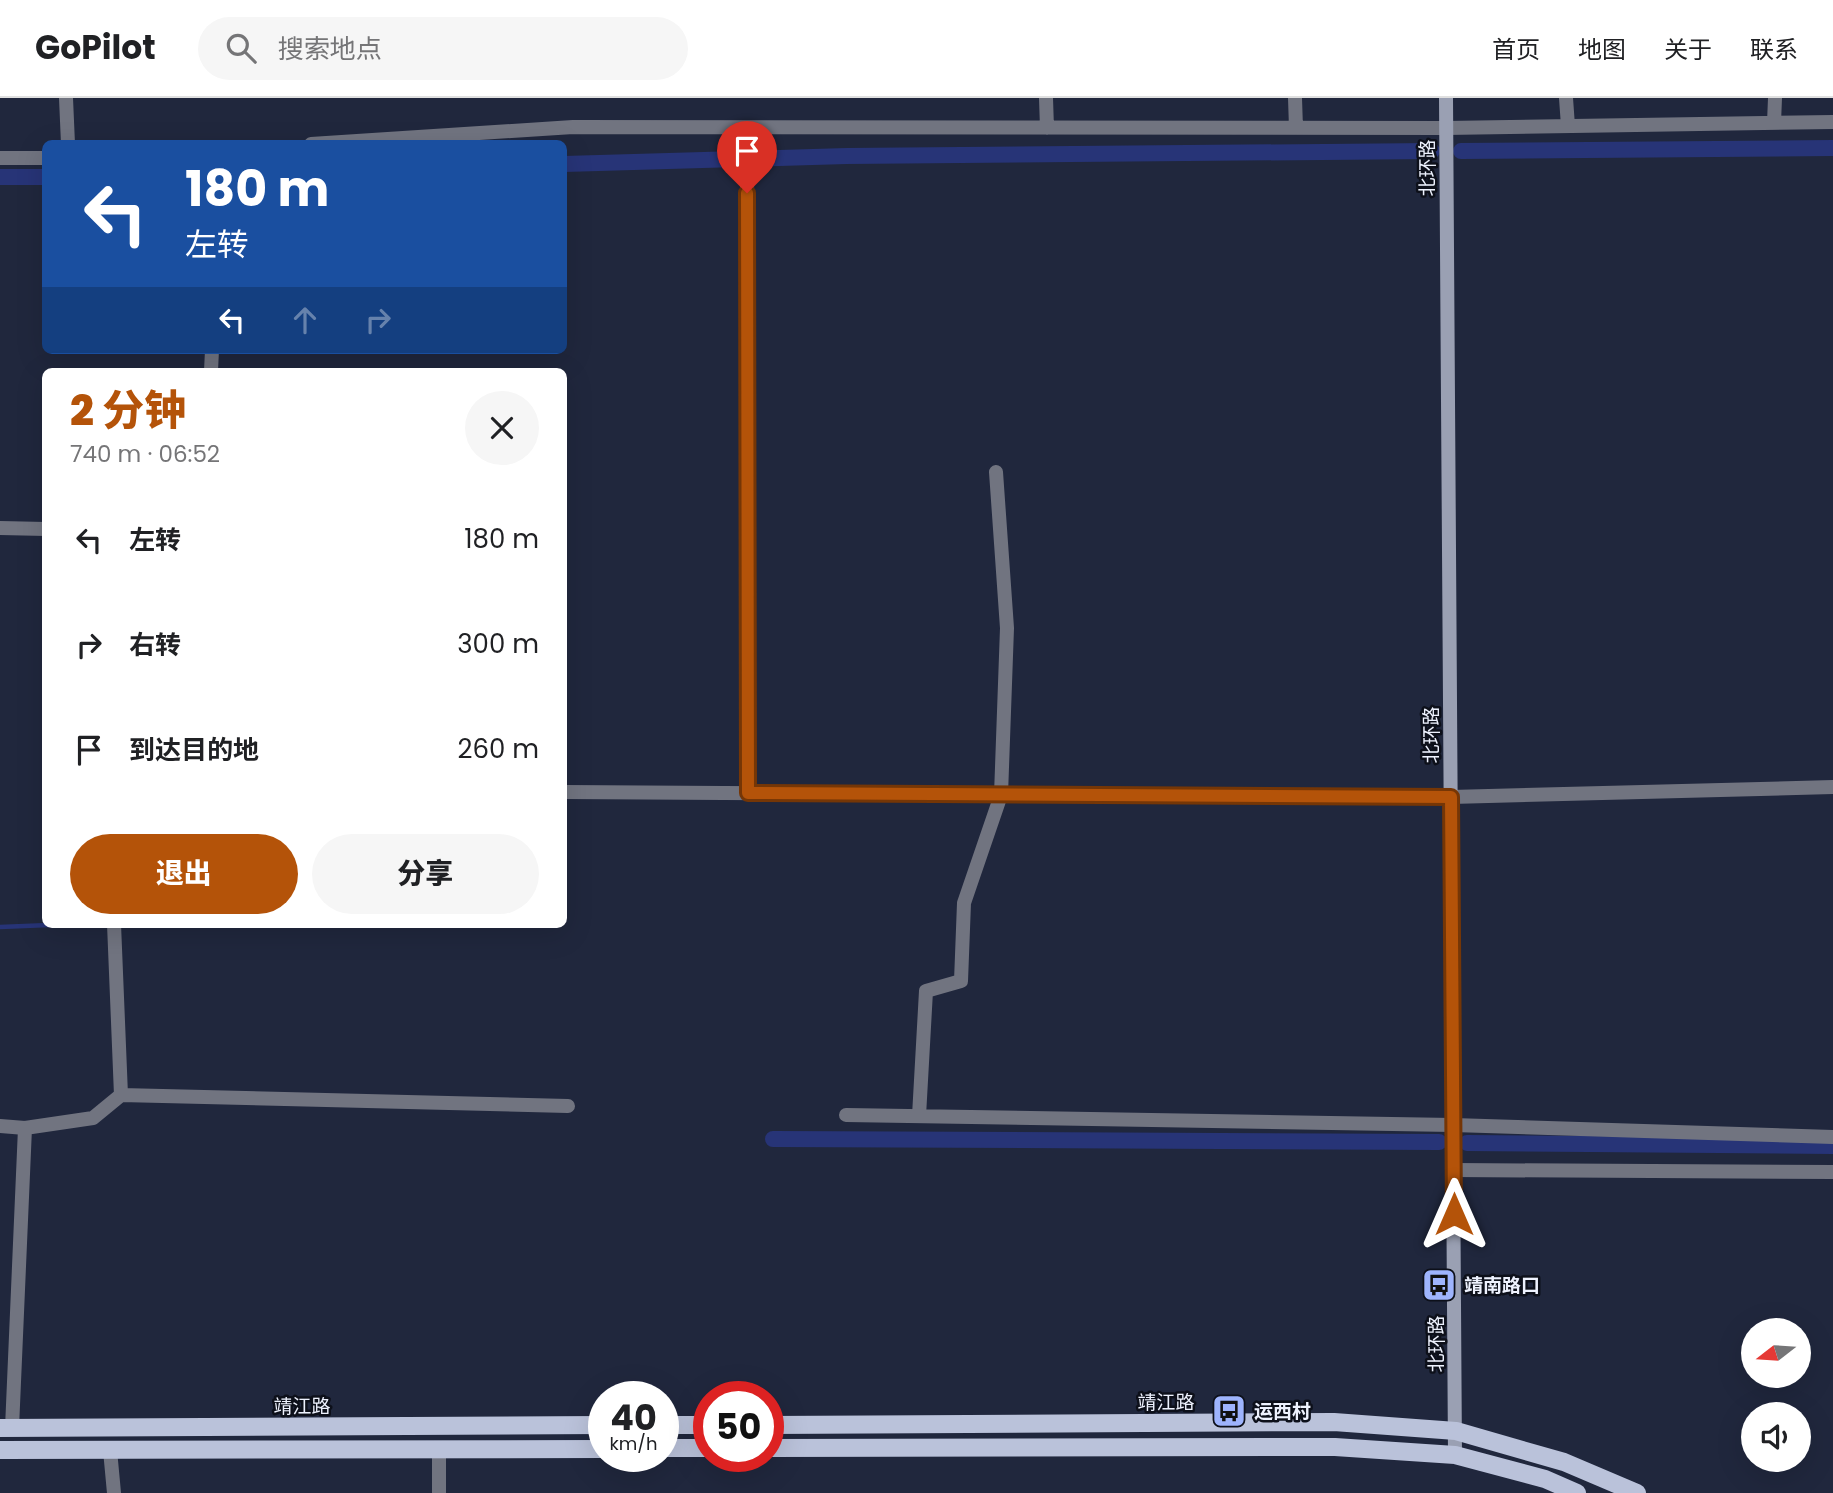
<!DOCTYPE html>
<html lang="zh">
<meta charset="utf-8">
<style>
:root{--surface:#fff;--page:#f6f6f6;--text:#202124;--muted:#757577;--line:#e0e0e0;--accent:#b45309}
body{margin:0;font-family:Poppins,"Noto Sans SC",sans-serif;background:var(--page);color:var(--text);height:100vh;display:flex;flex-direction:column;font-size:26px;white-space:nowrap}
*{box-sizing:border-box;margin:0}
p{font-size:23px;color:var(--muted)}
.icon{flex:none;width:38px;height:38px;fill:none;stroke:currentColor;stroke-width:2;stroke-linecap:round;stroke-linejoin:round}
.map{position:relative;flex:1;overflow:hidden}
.details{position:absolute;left:42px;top:270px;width:525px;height:560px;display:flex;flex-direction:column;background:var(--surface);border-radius:10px;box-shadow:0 7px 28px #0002}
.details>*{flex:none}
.hud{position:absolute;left:42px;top:42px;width:525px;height:214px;border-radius:10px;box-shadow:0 7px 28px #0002;background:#1a4fa0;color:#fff;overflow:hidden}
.needle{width:46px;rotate:253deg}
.buttons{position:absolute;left:1741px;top:1220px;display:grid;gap:14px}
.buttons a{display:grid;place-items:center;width:70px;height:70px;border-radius:50%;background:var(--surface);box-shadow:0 7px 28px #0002;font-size:35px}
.speed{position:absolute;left:588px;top:1283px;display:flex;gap:14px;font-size:35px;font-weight:700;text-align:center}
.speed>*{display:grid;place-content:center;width:91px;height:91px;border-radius:50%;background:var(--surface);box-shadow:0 7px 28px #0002;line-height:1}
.speed small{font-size:18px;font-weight:400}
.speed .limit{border:10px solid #d22;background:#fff;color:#111}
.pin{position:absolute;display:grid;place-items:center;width:60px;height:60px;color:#fff;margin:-72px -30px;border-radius:50% 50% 50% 0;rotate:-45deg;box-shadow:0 0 7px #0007}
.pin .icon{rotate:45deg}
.me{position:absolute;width:77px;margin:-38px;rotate:0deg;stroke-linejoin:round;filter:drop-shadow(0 0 5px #0008)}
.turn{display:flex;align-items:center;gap:24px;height:147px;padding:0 28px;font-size:32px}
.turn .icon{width:91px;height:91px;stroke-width:2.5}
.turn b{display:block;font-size:49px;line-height:60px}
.lanes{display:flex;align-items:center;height:66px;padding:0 28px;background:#0003;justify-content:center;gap:35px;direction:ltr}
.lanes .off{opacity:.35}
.round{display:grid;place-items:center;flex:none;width:74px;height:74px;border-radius:37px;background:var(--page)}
.head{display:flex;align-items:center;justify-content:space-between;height:119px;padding:0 28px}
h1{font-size:42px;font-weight:800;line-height:52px;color:var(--accent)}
.primary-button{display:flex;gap:14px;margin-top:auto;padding:14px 28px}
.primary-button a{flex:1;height:80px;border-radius:42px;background:var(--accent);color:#fff;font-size:28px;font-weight:800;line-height:80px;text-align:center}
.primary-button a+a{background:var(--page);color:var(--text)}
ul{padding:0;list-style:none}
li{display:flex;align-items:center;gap:21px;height:105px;padding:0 28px}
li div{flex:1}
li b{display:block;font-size:26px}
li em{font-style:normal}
header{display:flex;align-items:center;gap:42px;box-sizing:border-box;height:98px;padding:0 35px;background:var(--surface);border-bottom:2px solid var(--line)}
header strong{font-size:33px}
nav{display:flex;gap:38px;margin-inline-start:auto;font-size:24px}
.search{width:490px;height:63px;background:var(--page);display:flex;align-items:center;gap:18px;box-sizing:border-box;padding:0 24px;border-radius:38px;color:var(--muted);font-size:26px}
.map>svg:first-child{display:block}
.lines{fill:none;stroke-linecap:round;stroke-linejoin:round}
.stream{stroke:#273477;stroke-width:4.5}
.canal{stroke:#273477;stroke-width:16}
.minor{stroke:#717480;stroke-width:14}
.secondary{stroke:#9aa0b3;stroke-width:14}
.primary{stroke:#bac2da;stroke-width:18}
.route-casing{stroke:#753606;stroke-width:18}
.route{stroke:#b45309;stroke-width:12}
.labels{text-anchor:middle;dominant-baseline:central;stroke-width:5;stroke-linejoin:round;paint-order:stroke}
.street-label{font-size:19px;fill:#eef2fe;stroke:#0d101a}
.poi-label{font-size:19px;font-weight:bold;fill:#eef2fe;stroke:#0d101a;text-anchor:start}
</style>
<header>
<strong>GoPilot</strong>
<div class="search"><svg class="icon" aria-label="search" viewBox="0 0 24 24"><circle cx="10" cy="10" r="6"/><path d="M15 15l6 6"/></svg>搜索地点</div>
<nav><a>首页</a><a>地图</a><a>关于</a><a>联系</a></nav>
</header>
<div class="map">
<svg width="1833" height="1395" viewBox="0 0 1833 1395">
<rect width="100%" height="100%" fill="#20273d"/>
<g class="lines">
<path class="stream" d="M0,829L74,826"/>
<path class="canal" d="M1461,53L1833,50
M564,66L847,58L1432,53
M0,79H46
M773,1041L1439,1044
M1467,1045L1833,1048"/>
<path class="minor" d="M66,0L68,46
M1046,0L1047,30
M1295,0L1296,30
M1566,0L1568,28
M1774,25L1775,0
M747,30L748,695
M311,46L573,29L1446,30L1833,24
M0,60H46
M211,273L212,252
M0,430L46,431
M564,694L1451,699L1833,689
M121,997L568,1008
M846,1017L1453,1027L1833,1039
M919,1018L926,893L961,883L964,805L1001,697L1007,530L996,374
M0,1028L25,1030
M1453,1072L1833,1074
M12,1330L25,1030L93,1020L121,997L114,826
M110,1352L114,1395
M439,1395V1351"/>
<path class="secondary" d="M1446,0L1455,1357"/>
<path class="primary" d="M663,1327H709
M768,1327L1334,1324L1456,1333L1564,1364L1637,1395
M0,1330L604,1327
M663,1350H709
M768,1350L1335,1349L1455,1357L1545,1381L1577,1395
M0,1352L604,1351"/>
</g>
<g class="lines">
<defs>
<path id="route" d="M747,95L748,695L1451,699L1454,1116"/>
</defs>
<use href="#route" class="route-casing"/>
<use href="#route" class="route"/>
</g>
<defs>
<symbol id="bus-square" viewBox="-11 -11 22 22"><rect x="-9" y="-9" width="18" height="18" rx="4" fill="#9eb4fd" stroke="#0d101a"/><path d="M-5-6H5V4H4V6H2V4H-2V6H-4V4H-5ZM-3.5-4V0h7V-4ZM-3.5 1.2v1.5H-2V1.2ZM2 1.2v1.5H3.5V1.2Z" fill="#111"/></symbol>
</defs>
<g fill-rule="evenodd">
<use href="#bus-square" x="1420" y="1168" width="38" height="38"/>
<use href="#bus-square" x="1210" y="1294" width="38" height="38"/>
</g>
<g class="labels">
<g class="street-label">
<text transform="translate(1427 70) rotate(-90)">北环路</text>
<text transform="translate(1431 637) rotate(-90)">北环路</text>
<text transform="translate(1436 1246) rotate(-90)">北环路</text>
<text x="1166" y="1304">靖江路</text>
<text x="302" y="1308">靖江路</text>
</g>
<g class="poi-label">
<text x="1464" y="1187">靖南路口</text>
<text x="1254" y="1313">运西村</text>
</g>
</g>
</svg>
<div class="buttons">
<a><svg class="needle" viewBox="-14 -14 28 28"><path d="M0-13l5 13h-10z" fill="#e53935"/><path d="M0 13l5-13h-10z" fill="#757577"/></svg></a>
<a><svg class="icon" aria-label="sound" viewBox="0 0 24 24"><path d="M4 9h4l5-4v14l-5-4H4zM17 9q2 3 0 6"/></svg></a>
</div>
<div class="speed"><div>40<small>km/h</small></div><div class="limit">50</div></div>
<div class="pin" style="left:747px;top:95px;background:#d93025"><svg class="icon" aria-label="arrive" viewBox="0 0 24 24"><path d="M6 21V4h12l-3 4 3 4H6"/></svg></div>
<svg class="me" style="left:1454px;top:1116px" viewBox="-20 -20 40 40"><path d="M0-17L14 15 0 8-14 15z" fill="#b45309" stroke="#fff" stroke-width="4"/></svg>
<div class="hud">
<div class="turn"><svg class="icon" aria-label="left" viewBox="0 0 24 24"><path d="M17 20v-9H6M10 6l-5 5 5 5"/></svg><div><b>180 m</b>左转</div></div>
<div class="lanes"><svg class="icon" aria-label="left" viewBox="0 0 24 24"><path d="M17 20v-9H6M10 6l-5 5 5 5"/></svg><svg class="icon off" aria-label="ahead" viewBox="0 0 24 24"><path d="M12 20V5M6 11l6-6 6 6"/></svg><svg class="icon off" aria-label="right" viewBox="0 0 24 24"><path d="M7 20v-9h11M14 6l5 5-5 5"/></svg></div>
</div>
<section class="details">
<div class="head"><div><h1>2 分钟</h1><p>740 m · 06:52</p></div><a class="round"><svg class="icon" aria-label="close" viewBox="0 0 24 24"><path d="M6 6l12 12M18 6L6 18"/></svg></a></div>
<ul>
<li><svg class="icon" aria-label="left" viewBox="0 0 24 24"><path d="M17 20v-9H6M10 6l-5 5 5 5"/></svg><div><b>左转</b></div><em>180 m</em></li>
<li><svg class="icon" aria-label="right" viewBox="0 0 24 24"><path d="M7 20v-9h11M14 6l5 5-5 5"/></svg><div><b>右转</b></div><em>300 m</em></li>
<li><svg class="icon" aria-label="arrive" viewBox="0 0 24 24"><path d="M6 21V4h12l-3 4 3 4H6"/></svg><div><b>到达目的地</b></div><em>260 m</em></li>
</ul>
<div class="primary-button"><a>退出</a><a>分享</a></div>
</section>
</div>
